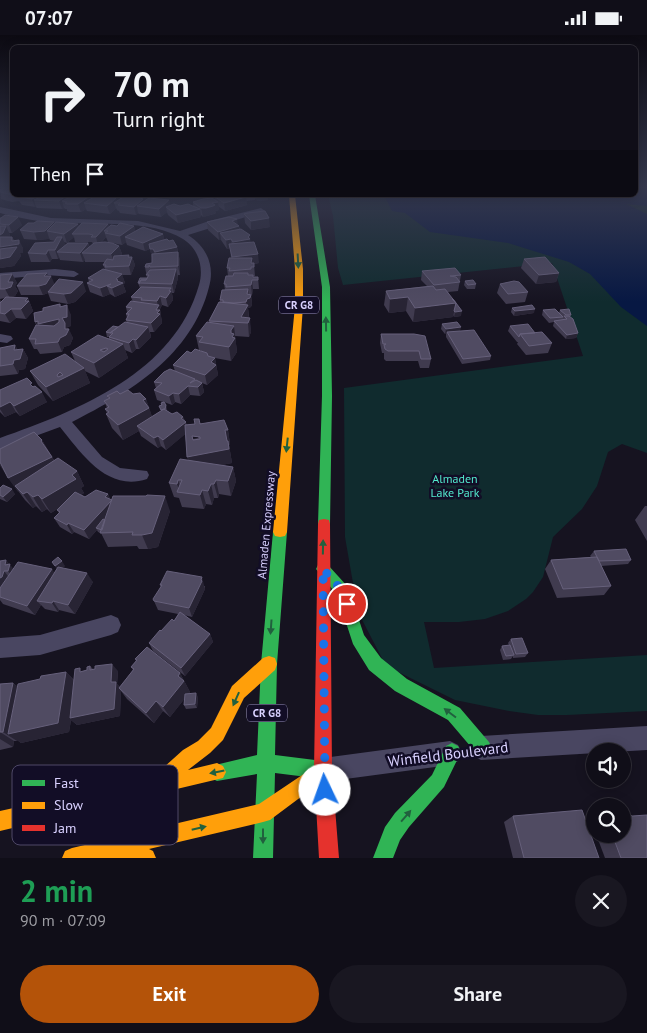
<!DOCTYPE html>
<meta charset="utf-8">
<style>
:root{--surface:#100e18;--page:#191721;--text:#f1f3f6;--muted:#9c9ca2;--line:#302e37;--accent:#b45309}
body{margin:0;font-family:"PT Sans",sans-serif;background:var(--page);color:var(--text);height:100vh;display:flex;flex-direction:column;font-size:19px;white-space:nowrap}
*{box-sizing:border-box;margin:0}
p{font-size:16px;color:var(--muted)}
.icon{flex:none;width:28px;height:28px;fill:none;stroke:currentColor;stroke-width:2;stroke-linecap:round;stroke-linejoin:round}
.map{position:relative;height:823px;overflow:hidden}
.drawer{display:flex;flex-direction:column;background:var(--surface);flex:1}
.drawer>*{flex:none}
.top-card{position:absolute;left:10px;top:10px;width:628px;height:152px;border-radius:8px;box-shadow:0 2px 12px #0003,0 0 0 1px var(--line);background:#100e18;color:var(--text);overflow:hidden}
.tools{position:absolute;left:586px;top:708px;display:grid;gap:10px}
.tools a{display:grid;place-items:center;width:45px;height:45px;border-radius:50%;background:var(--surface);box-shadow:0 2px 12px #0003,0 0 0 1px var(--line);font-size:25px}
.pin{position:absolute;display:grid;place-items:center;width:42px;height:42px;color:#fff;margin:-21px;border:2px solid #fff;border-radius:50%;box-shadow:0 1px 5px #0007}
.me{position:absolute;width:55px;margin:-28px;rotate:357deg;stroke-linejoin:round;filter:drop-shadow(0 0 4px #0008)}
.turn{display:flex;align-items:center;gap:18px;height:105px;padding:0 20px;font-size:22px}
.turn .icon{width:65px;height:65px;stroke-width:2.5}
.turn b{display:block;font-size:35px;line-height:42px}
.then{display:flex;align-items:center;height:48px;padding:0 20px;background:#0003;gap:10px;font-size:19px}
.round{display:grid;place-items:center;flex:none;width:52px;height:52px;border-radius:26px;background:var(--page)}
.headline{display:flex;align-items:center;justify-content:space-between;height:85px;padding:0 20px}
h1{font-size:30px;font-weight:700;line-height:38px;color:#1e9e55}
.action{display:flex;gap:10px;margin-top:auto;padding:10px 20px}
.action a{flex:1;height:58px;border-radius:30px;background:var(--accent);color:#fff;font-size:20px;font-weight:700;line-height:58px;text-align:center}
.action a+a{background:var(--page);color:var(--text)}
.status{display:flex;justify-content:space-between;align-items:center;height:35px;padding:0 25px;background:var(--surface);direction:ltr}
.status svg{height:14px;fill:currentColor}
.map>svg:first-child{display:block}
.green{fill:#102b2e}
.water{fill:#071843}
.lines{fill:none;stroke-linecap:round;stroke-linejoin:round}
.street{fill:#494661;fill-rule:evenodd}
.fast{fill:#30b455;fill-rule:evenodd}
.slow{fill:#ff9f0a;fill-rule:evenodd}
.jam{fill:#e5322d;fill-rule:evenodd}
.wall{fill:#403b4f;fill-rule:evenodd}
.shaded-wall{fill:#282434}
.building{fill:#504b62;stroke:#66607b;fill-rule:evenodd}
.oneway{fill:#21603e}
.route{stroke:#1a73e8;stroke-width:9;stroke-dasharray:0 16.2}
.labels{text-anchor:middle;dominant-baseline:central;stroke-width:5;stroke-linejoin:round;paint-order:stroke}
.shield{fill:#120d26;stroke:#9d96be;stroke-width:1}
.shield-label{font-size:11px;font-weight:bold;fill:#d9d1ff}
.park-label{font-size:12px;fill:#53eace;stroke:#120d26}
.street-label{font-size:12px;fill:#d9d1ff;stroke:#120d26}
.near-street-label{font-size:15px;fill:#d9d1ff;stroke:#120d26}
.key{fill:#120d26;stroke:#4e4867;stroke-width:1}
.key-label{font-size:14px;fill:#d9d1ff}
</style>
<div class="status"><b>07:07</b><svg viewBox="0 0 49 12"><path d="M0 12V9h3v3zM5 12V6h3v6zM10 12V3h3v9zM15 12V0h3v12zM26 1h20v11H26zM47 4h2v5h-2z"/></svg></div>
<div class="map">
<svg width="647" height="823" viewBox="0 0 647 823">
<rect width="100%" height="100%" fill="#161320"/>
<path class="green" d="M635,151H647V418L622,409L608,417L597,451L582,474L553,502L543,542L533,557L526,564L508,576L485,584L459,587H424L434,633L647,620V676L567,680H538L509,676L455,665L386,631L358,577L345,502L344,353L583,321L552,228L343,250L338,233L333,181L328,160H635Z"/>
<path class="water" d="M635,151H647V171L626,169L647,179V291L621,272L590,239L569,227L508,208L430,197L405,178L392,176L384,160H635Z"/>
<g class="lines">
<path class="street" d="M0,172L51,183L138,186L180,196L209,186L261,173L265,176L188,200C207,212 215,231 209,252C192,320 131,357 72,387L102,422L120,433L147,436L149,440L147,444C107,457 82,419 60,392L0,414V403C79,375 174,338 199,250C204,233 199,214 183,204C151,184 96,190 60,188C39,187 19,183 0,178Z
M55,234L74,236L79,239L74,242L46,240L0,244V238Z
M0,299L11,301L13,304L7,308L0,307Z
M111,580L118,583L121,590L118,597L111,600L40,620L0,623V603L40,600Z
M647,691V715L481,725L473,721L469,713L473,705L481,701Z
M450,706L458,710L462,718L458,726L450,730L323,747L314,744L311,735L314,726L323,723Z"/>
<path class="fast" d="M309,160H315L330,252L332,361L330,489L329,493L324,494L319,493L318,489L322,361V252Z
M280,492L285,493L287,497L277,629L275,720L323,726L329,729L332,735L329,741L323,744L275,738L273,823H253L257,739L217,746L211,743L208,737L211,731L257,720L261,629L273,497L275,493Z
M323,528L328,530L348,552L364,600L381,623L407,644L460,673L489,707L492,713L489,719L483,722L477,719L448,685L395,656L369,635L353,609L337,560L316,534L318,530Z
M452,708L458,711L461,717L444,752L409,792L400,805L393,823H373L385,792L395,778L432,740L446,711Z"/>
<path class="slow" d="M289,160H295L303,234V271L287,497L285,501L280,502L275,501L273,497L295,271V234Z
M269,621L275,623L277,629L275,635L244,663L223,705L210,718L188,735L217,728L223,731L226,737L223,743L0,796V776L153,742L183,715L198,706L211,693L232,651L263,623Z
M323,726L329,729L332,735L329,741L270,785L263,787L149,814L153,816L156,823H62L65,816L72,813L259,769Z"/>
<path class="jam" d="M324,484L329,485L330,489L332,735L339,823H319L314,735L318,489L319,485Z"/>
</g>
<path class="wall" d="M0,151H12V160H64L66,161L67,164L144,166L170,170L193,171V167L215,165L214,161L268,160V165L257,166L256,162L255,165L246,166L247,170L225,176L218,171L219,175L215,176L216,178L214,179L203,182L201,180V182L178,188L168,180L167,177L161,182L139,179L138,178L136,180L120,178L119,176L117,175L116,173L110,179L87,176L86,174L81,177H70L67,176V174H65L64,173L62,174L37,173L36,172L22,170L19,166L12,167L1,164Z
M244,179L270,192L251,195L245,188Z
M0,183L22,190L12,198H9L10,200L9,202H12L14,205L23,213V218H20L21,221L14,231L0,233Z
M237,184V190L239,191L240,194L251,208L259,228L254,229L255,241H253V242H258L259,254H253L252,260H249H251L252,269L251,272L248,273L251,297L249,302L235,301L237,317L231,326L215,323L218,340L207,350L202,348L204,357L200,361L190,360L181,369L175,367L172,370L164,367L166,370L167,376L172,379L183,382L187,390L200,388L228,395L230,409L229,410L232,428L221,430L233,432L236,446L231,461L219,459L218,463H214L212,470L206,469L204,474L182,472L179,463L174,462L169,448L188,425L185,399L166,415L161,411L158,413L141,401L139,396L123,405L112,393L106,379L107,378L105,374L107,373L104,366L108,364L107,361L120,359H133L146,364L152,382L161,376L159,371L161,370V368L163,367L157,365L154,355L156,353L154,347L175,336L173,330L191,318L201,316V315H199L196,301L210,287L209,286L220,267V265L225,255L224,249L228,241L227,233L231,223L230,213L227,214L221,205H219L208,195L207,187ZM192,401L198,402V403L193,404Z
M55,188L78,189L79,192L108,189L109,192L117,191H134L135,196L143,192L163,199L164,205L169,206L177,212L180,226V240H178V243L174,258H172L173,265L168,272L162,270L160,274L162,288L154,297H150L151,302L139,314H136L132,318L125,315L128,323L99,343L85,336L90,348L53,366L38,350L30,336L75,326L71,317L109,304V302H107L106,297L127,288L126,285L127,283L126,279L127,277L126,272L133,267L131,262L140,253L138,248L147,243L145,232L152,228V223L150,214L145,216L127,210L126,207L122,210L108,207L106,202L102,207L119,211L122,219L121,220H129V222H132L135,230L131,240H122L125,248L123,249L126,257L115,262L110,259L103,262L90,257L87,248L89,247L88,243L105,234L103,230L105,227H85V225L83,227L60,225L59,222L58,224H52L50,227H31L28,218L54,207L55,206L50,205L49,203L48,204L37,205L24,204L20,195ZM74,202L75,207H92L93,209L90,212L88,208L65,210L64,207L67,208Z
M524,224L559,238L556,247L536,249L521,233Z
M422,236L461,240L458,256L448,257L461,281L454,282L453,280V282L413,287L406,276L389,278L384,270L386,256L427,251L421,245Z
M12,239L17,248L15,251L18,256L15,261L11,262L28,263L33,276L26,284L16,283L10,288L0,286V264L1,267L5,263L0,264V240Z
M48,241L54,249L86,256L75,267L68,269L51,266L48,258L43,260H21L17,251Z
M465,246L476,249L475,254H467L464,250Z
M500,249L528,257L525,267L506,269L497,258Z
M60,269L61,272L71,280V291L67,292L73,303L70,310L64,312L62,317L40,319L37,314H34L29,304L36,290L35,287L43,276Z
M512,273L534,278L514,281L511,277Z
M543,275L559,278L560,275L571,280L570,282L578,298L576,303L566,304L553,291L554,287L549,288L542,280Z
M442,289L460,296L491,321L490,325L462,329L446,302V299H445L441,294Z
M510,291L535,298L552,308L548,318L526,320L517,309L518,307H517L508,296Z
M381,299H414L431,324L429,333H420L418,326H386L384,324V318H382L380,308Z
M15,310L17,314H23L28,323L25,334L19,335L18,339L0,341V313Z
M34,351L47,367L20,381L16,377L5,382L0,377V355Z
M42,405L54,425L77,436L84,451L81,453L84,458L81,460L85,462L108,459L110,464L112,465L170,476L158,512L148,514H139L137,511L108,512L101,498L98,497L97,495L89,504L74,497L72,499L60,492L54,483L59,478L57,475V474L51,478L47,474L42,477L36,471L33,473L25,465L7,441Z
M0,453L15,459L7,467L0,464Z
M645,471H647V506L635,485Z
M594,516L631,525L628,529L601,531L611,551L604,560L557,563L545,534L551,525L591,522L590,521Z
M0,526L14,534L54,538L57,534L52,527L65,531L61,533L93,547L75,579L59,575L58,577L45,574L41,570L35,580L3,569L0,565Z
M160,550L205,551V554L192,582L184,580L210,599L213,607L185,641L153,616L149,608L174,586L178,579L158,575L154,566L161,552Z
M511,604L528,618L525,622L513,623V621L511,624L503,625L500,615L502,611L509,610L508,608Z
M135,624L180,638L190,657L188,659L198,662L197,673L186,674L184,670L185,663L170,682L163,676L154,688L127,664L121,656L120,681L77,690L71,685L69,697L21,708L17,705V706H14L13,712L0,715V649L13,648L18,652L66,637L74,645L83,636L87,635L90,631L93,634L118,636L117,649L120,652L133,635L131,632L136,626Z
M513,781L599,823H513L504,787Z
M632,781L647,823H605L596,799H622Z"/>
<path class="shaded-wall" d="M0,151H9L0,157Z
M40,160H45L34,165L36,172H35L32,164Z
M256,160H268V165L257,166Z
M66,161L69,169L67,167L62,166L64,173L62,174L59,166Z
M88,162L91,169L84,168L86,174L81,177L78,169Z
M246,162L247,170L225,176L224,168Z
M116,163L118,168H114L116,173L110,179L107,171Z
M143,164L145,172L137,171L138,178L136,180L134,172Z
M169,165L171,173L166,172L167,177L161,182L159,174Z
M218,167L219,175L215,176L216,178L207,181L203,182L201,173L212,168Z
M200,174L201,182L178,188L176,180Z
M18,182L22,190L12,198L9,190Z
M269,183L270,192L251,195V186Z
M237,184L238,192L239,191L240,199L220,198L221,205H219L218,197L232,186Z
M54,187L57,195L47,196L49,203L48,204L37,205L34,197Z
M78,189L81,197L72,199L74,202L67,208L64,199Z
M108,189L111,197L104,196L106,202L98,211L96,202Z
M6,191L10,200L7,206L0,209V200Z
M134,191L136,199L125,202L126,207L122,210L120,201Z
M163,199L165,207L153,214L155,222L152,223L150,214L145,216L143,208Z
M250,200L251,213L234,216L233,207L248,202Z
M12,202L16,210L19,205L23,213V218H20L21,221L14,231L0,233V212L12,206Z
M62,202L66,211L57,217L59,222L58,224L55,215Z
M231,204L232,213L229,209L230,213L227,214L226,205Z
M88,208L91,217L82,218L85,225L83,227L80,218Z
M119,211L122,219L114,227L111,219Z
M177,212L180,226V240L178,231L158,226L155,217Z
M48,215L52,224L50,227L46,219Z
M258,219L259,228L254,229L255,241L254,232L233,231L232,222Z
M129,220L130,226L132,222L135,230L131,240L129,231L128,222Z
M176,234L178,243L174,258L172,249Z
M47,238L49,244L51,241L55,250L49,258L48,257V258L43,260L39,251Z
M559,238L556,247L536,249L539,240Z
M12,239L17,248L15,251L18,256L15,261L10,263L5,254L8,247Z
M122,239L125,248L123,249L126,257L115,262L112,253L116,244Z
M252,245L253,254L252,260L251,250Z
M83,247L86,256L75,267L68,269L64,259Z
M111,249L107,251L110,259L103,262L100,253Z
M171,253L173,265L168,272L166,263L169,256Z
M248,254L249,263L251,260L252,269L251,272L248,273L249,283L241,282L247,271L246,267Z
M160,261L162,270L160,274L162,288L154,297L151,288L156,275L158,272L157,266Z
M408,262L406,276L389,278L390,264Z
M28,263L33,276L26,284L21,274L25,266Z
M456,268L453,282L413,287L415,273Z
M67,270L71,280V291L67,292L68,296L69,294L73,303L70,310L64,312L62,317L58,307L65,294L62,283Z
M11,274L16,283L10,288L5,279Z
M535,274L534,278L514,281L515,276Z
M462,276L461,281L454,282L455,277Z
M250,283L251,297L249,302L248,288Z
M59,284L63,294L39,296L35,287Z
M234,291L237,317L231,326L229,312L231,295Z
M148,292L151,302L139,314L136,305Z
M461,292L460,297H447L446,299H445L446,294Z
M578,298L576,303L566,304L567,300Z
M133,304L136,314L132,318L129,308Z
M123,309L128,323L99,343L94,328Z
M15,310L20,320L23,314L28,323L25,334L19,335L18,339L13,329L14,315Z
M215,323L218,340L207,350L205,340L211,327Z
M84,333L90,348L53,366L46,352Z
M202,348L204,357L200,361L198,352Z
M188,351L190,360L181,369L179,359Z
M42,357L47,367L20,381L14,371Z
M173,358L175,367L172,370L169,361Z
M146,364L154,387L137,391L139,396L123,405L118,390L143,365Z
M10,367L16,377L5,382L0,374V372Z
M183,382L188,397L166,415L163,405L181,383Z
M225,395H228L230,409L229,410L232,428L191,436L187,422Z
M158,401L161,411L158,413L154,403Z
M42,405L50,420L41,406Z
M52,422L60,436L15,451L19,457H18L8,443Z
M0,427L9,440L7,441L0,431Z
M233,432L236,446L231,461L228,446Z
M77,436L84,451L81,453L84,458L51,478L42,464Z
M178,445L182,458H180L177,449Z
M216,445L219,459L218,463L214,449Z
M211,449L214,463L212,470L208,456Z
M12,454L15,459L7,467L3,462Z
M202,455L206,469L204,474L200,460Z
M27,457L36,471L33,473L23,459Z
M108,459L111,466L112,465L116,474L98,494L96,493L97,495L89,504L84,495Z
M38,460L47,474L42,477L33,462Z
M165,461L170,476L158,512L148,514L142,500Z
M68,488L74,497L72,499L67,490Z
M6,525L17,538L16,545L8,536L5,530Z
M62,526L65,531L58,535L55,531Z
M52,534L58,543L37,566L41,570L35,580L27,571Z
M4,536L11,545L0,562V543Z
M87,538L93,547L75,579L68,570Z
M202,542L205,554L192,582L189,573Z
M53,566L59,575L58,577L52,568Z
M210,599L213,607L185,641L181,633Z
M112,629L118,636L117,649L121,654L119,653L121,656L120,681L77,690L71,685L69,697L21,708L17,705V706L3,697L13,648L26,659L66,637L76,648L111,647Z
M180,638L190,657L170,682L163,672Z
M196,658L198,662L197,673L195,669Z
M156,666L163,676L154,688L146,678Z
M0,697L14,706L13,712L0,704Z"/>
<path class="building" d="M9,151H12V159H9L0,157V155Z
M19,160H40L32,164L19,162H20L17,161Z
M44,160H64L66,161L59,166L34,165Z
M74,160L88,162L78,169H67L65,168L67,167L62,166Z
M97,160L116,163L107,171L84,168Z
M216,160H242L246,162L224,168L214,161Z
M123,162H138L143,164L134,172L118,170L120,168H114Z
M149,163L169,165L159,174L137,171Z
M212,163L218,167L212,168L215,170L213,171L206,173H201L193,167L203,164Z
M174,169L180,171L188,169L200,174L176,180L166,172Z
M265,176L269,183L251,186L244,179L248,178Z
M5,180L18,182L9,190L0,189V183H1Z
M229,182L237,184L232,186L239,191L218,197L207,187Z
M37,186L54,187L45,196L34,197L20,195L28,188H34Z
M56,187L78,189L64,199L47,196Z
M82,188L108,189L96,202H91L93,200L89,199H72Z
M120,188L134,191L120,201L105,198L108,196H104L111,190L117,191Z
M0,191H6L3,198L0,200Z
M143,192L163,199L143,208L125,202Z
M241,194L250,200L248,202L250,204L233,207L231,204L226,205L220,198Z
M0,202H12V206L19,205V209L0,212Z
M57,202H62L55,215H48L46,219L28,218L35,208L54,207Z
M167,204L169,206L173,205L177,212L155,217L153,214H150L149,209Z
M105,207L112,208L119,211L111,219L82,218L94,208Z
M254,207L258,219L232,222L229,209Z
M68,208H88L80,218L57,217Z
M17,212L10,222L0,224V214Z
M178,217V231L150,232L149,230V232H145L146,229L152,228V219Z
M129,220L128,222H132L129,231L105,232L106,230H103L107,224L113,225L114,221Z
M545,222L559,238L539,240L524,224Z
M229,223H252L251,228H254V232H251V234L229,236L230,233H227Z
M455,233L461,240L450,241L456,242L460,247L434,250L422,236Z
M103,234L122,239L116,244L118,245L117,246L123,248L112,253L107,251L111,249L100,253L87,248L93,245L88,243Z
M176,234L172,249L139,248L141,245H146L149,240H146L150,235Z
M47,238L44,241H51L46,249L39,251H17L27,239Z
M234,238H248V240H253V242H258V245H252L251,250L226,252V249H224L226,241H233Z
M12,239L8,247H13L11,252L5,254H0V240Z
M140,243H147L146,245H141L139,248H140H138Z
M59,244L83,247L71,258L64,259L48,257Z
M473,245L476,249L468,250L465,246Z
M514,246L519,247L528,257L508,259L500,249Z
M433,251L436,255L445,254L456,268L415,273L408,262L390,264L386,256Z
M141,252L171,253L169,256H171L166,263L160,261L157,266L141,265L142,263L131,262Z
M248,254L247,259L251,260L250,263L247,264L246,267L234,268L223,267V265H220L222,255Z
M6,262L28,263L25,266H29L21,274H11L5,279L0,278V268Z
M452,264H453L462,276L455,277L454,276L456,268Z
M131,266L159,270L156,275H160L157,278L160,279L151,288L126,285L129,279H126L132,273L126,272Z
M219,267L248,270L241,282L250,283L248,288L209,286Z
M60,269V272L67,270V282L62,283L65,288V294H69L66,300L60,303L58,307L35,309L36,304H29L36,290L54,291L59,287V284L38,289V286L35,287L34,278L43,276V273Z
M532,270L535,274L515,276L512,273Z
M555,274L563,282L550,283L543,275Z
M569,274L571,280H566L560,275Z
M564,281H569L573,284L578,298L567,300L554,286L567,284Z
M125,287L148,292L136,305L133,304L129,308L109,302L113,298H110Z
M207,287L234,291L231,295V298L234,299L232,302L235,303L229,312L199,307L203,302L196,301Z
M457,287L461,292L446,294L442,289Z
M528,289L535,298L520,299L519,302L510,291Z
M113,291L118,292L110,298L106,297Z
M474,295L491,321L463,324L447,297Z
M542,297L552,308L529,311L520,299Z
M381,299H414L425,301L431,324H421L419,316H388L385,314L384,310L386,309H383Z
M98,300L123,309L94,328L71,317ZM106,313L108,314L104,317L100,315Z
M15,310L14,315L23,314L20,324L14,325L13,329L0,331V313Z
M195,314L207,318L208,321L215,323L211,327L216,330L205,340L173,330L187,316L191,318Z
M65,319L84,333L46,352L30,336ZM60,337L63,340L58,342L57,340Z
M170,334L195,344L190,348L196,345L202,348L198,352L188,351L179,359L173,358L169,361L154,355L162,348L154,347L164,337Z
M27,343L32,348L30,349L33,352L35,351L42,357L14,371L10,367L0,372V355Z
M128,355L133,359L140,358L146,364L143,365L149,373L118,390L106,379L109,377L105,374L109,372L104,366L110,363L107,361L117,356L120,359Z
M164,367L166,370L165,374H164L161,375L159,371L162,370L161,368Z
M164,374L172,379L177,377L183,382L181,383L186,387L163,405L158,401L154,403L137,391Z
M194,384H199L200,389L224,385L228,395H225L227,406H228L229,414L187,422L185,390L195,389ZM192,401L200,402V404L193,405Z
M34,397L42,405L41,406L52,422L8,443L0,427V414Z
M58,423L77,436L72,440L76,444L42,464L38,460L33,462L27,457L23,459L15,451Z
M180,424L233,432L228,446L216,445L214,449H211L208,456L202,455L200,460L177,457L182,445H178L177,449L169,448Z
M3,450L12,454L3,462L0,460V453Z
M96,455L108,459L105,462L112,465L84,495L68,488L67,490L54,483L60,477L57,475L75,457L85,462Z
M147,460L165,461L152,498L142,500H132L133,497L100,498L113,461H146Z
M103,484L105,485L102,495L96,493Z
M626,514L631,525L599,526L594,516Z
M58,522L62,526L55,531L52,527Z
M597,522L611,551L563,554L551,525Z
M6,525L5,530L10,529L8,536H4L2,542L0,543V526Z
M18,527L52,534L27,571L0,562V553Z
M58,532L87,538L68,570L53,566L52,568L37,566Z
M167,536L202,542L201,545L202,546L189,573L154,566L153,564L162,550H160Z
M180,577L210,599L181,633L149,608L160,595L161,596L172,584L174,586Z
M522,603L528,618L516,619L511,604Z
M510,610L514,620L506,621L502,611Z
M147,612L180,638L178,641L184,646L163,672L156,666L146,678L119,653L134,634L131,632L137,625L135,624Z
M112,629L111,647H116L114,674L70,683L75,634L80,633V637L87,635V632L90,631V635L95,634V631Z
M66,637L58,688L8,699L18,649L40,644L41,641Z
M13,648L3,697H0V649Z
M196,658L195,669L184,670L185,659Z
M582,775L599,823H524L513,781Z
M627,777L632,781L647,780V823H621L612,799H622V778Z"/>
<defs><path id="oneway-solid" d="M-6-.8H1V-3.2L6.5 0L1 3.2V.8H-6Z" transform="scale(1.25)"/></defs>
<g class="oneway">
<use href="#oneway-solid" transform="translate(298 226) rotate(87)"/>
<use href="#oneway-solid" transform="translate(326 289) rotate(-91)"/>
<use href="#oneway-solid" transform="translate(287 410) rotate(96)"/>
<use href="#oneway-solid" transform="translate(323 512) rotate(-89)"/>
<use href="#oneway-solid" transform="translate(271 592) rotate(94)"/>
<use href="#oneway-solid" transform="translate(236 664) rotate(114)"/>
<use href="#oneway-solid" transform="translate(450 678) rotate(-143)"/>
<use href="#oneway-solid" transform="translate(217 737) rotate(169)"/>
<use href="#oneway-solid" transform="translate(406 781) rotate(-49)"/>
<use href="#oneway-solid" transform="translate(199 793) rotate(-13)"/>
<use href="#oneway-solid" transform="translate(263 801) rotate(90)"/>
</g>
<linearGradient id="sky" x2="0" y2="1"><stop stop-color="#0c0a12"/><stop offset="0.57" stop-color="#36394e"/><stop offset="1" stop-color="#36394e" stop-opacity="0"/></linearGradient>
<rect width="647" height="267" fill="url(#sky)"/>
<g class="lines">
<path class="route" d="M325,755L323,534L344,558L347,569"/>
</g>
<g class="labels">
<g class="shield">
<rect x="279" y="261.5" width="40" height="17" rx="4"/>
<rect x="247" y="669.5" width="40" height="17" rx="4"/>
</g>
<g class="shield-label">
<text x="299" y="270">CR G8</text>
<text x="267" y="678">CR G8</text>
</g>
<g class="park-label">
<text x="455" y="443">Almaden<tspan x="455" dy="14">Lake Park</tspan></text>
</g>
<g class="street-label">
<text transform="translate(266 490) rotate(-85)">Almaden Expressway</text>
</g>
<g class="near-street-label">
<text transform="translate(448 719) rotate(-7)">Winfield Boulevard</text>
</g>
</g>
<rect x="12" y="730" width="166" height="80" rx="8" class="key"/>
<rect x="22" y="745" width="23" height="6" fill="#30b455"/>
<rect x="22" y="767" width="23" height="7" fill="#ff9f0a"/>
<rect x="22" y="790" width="23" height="6" fill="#e5322d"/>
<g class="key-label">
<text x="54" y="753">Fast</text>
<text x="54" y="775">Slow</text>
<text x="54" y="798">Jam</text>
</g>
</svg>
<div class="tools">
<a><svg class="icon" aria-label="sound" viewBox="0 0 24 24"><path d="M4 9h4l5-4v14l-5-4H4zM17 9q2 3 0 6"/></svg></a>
<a><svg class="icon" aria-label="search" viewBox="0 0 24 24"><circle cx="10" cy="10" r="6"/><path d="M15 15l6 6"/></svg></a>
</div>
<div class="pin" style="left:347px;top:569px;background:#d93025"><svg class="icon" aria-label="arrive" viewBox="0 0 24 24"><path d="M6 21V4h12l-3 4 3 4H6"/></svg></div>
<svg class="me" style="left:325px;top:755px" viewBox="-20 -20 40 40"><circle r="19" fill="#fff"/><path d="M0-13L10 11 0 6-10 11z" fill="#1a73e8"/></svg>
<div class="top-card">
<div class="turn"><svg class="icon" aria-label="right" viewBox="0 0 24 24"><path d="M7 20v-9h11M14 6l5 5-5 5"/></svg><div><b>70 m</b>Turn right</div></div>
<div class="then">Then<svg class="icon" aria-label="arrive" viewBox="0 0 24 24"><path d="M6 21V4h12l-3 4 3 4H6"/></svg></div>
</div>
</div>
<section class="drawer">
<div class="headline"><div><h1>2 min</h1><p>90 m · 07:09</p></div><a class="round"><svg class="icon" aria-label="close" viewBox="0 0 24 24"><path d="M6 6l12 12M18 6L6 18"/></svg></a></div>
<div class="action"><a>Exit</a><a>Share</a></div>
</section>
